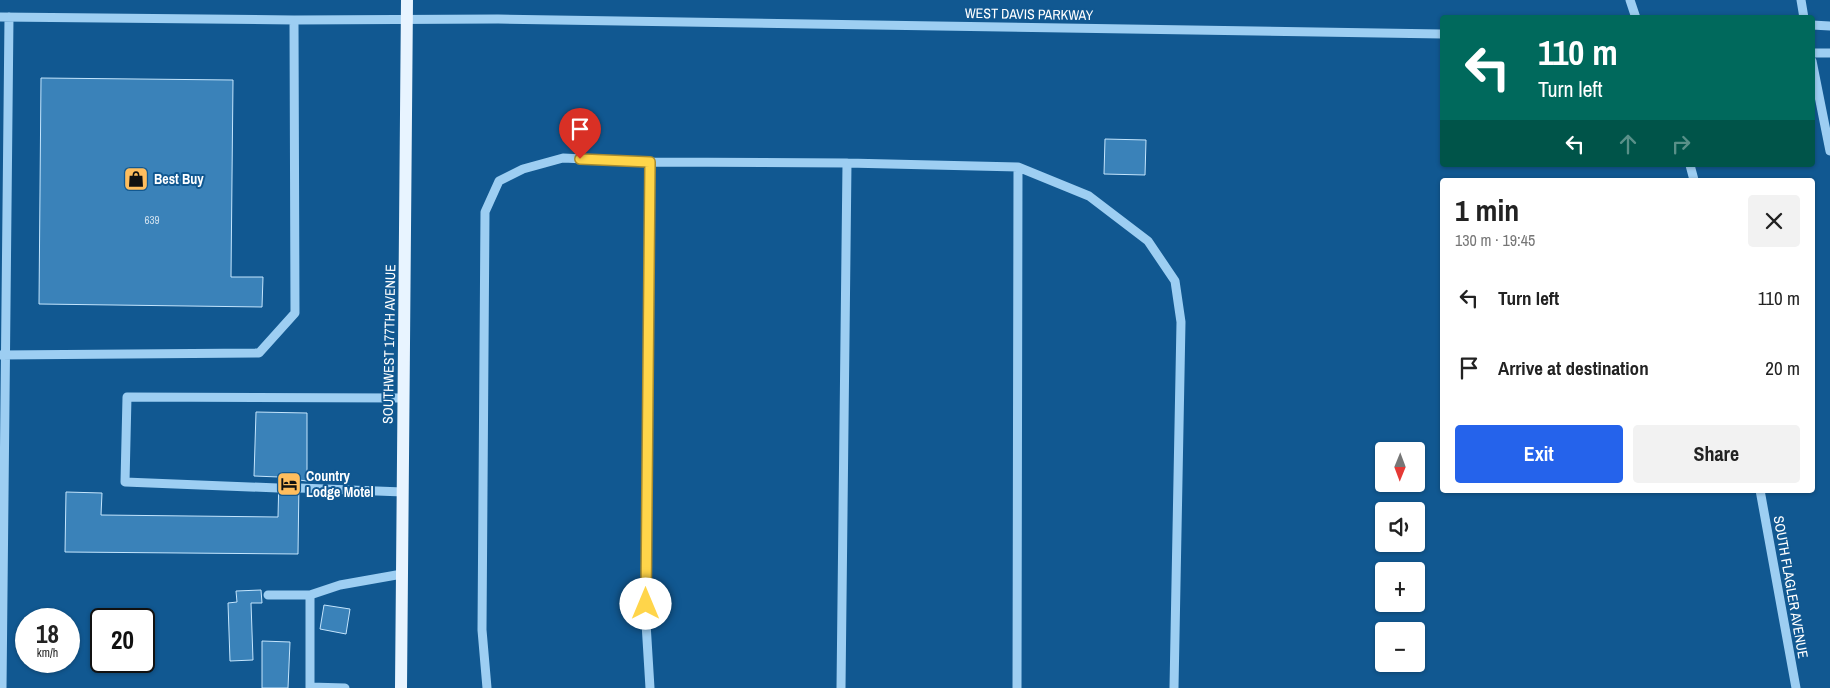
<!DOCTYPE html>
<meta charset="utf-8">
<style>
:root{--surface:#fff;--page:#f2f2f2;--text:#222;--muted:#767676;--accent:#2563eb}
body{margin:0;font-family:"Archivo Narrow",sans-serif;background:var(--page);color:var(--text);height:100vh;display:flex;flex-direction:column;font-size:19px;white-space:nowrap}
*{box-sizing:border-box;margin:0}
p{font-size:16px;color:var(--muted)}
.icon{flex:none;width:28px;height:28px;fill:none;stroke:currentColor;stroke-width:2;stroke-linecap:round;stroke-linejoin:round}
.map{position:relative;flex:1;overflow:hidden}
.drawer{position:absolute;left:1440px;top:178px;width:375px;height:315px;display:flex;flex-direction:column;background:var(--surface);border-radius:5px;box-shadow:0 1px 4px #0004}
.drawer>*{flex:none}
.banner{position:absolute;left:1440px;top:15px;width:375px;height:152px;border-radius:5px;box-shadow:0 1px 4px #0004;background:#00695c;color:#fff;overflow:hidden}
.needle{width:32px;rotate:181deg}
.buttons{position:absolute;left:1375px;top:442px;display:grid;gap:10px}
.buttons a{display:grid;place-items:center;width:50px;height:50px;border-radius:5px;background:var(--surface);box-shadow:0 1px 4px #0004;font-size:25px}
.speed{position:absolute;left:15px;top:608px;display:flex;gap:10px;font-size:25px;font-weight:700;text-align:center}
.speed>*{display:grid;place-content:center;width:65px;height:65px;border-radius:50%;background:var(--surface);box-shadow:0 1px 4px #0004;line-height:1}
.speed small{font-size:12px;font-weight:400}
.speed .limit{border:2px solid #111;border-radius:8px;background:#fff;color:#111}
.pin{position:absolute;display:grid;place-items:center;width:42px;height:42px;color:#fff;margin:-51px -21px;border-radius:50% 50% 50% 0;rotate:-45deg;box-shadow:0 0 5px #0007}
.pin .icon{rotate:45deg}
.me{position:absolute;width:55px;margin:-28px;rotate:0deg;stroke-linejoin:round;filter:drop-shadow(0 0 4px #0008)}
.turn{display:flex;align-items:center;gap:18px;height:105px;padding:0 15px;font-size:22px}
.turn .icon{width:65px;height:65px;stroke-width:2.5}
.turn b{display:block;font-size:35px;line-height:42px}
.lanes{display:flex;align-items:center;height:48px;padding:0 15px;background:#0003;justify-content:center;gap:25px;direction:ltr}
.lanes .off{opacity:.35}
.round{display:grid;place-items:center;flex:none;width:52px;height:52px;border-radius:5px;background:var(--page)}
.summary{display:flex;align-items:center;justify-content:space-between;height:85px;padding:0 15px}
h1{font-size:30px;font-weight:800;line-height:38px}
.button{display:flex;gap:10px;margin-top:auto;padding:10px 15px}
.button a{flex:1;height:58px;border-radius:5px;background:var(--accent);color:#fff;font-size:20px;font-weight:800;line-height:58px;text-align:center}
.button a+a{background:var(--page);color:var(--text)}
ul{padding:0;list-style:none}
li{display:flex;align-items:center;gap:15px;height:70px;padding:0 15px}
li div{flex:1}
li b{display:block;font-size:19px}
li em{font-style:normal}
.map>svg:first-child{display:block}
.building{fill:#3a82b9;stroke:#c4e5fd}
.lines{fill:none;stroke-linecap:round;stroke-linejoin:round}
.minor-tunnel{stroke:#3571a2;stroke-width:9;stroke-dasharray:9 4.5;stroke-linecap:butt}
.minor{stroke:#9dcef2;stroke-width:9}
.major{stroke:#e8f4ff;stroke-width:12}
.route-casing{stroke:#a68a30;stroke-width:12}
.route{stroke:#ffd54a;stroke-width:9}
.labels{text-anchor:middle;dominant-baseline:central;stroke-width:4;stroke-linejoin:round;paint-order:stroke}
.number-label{font-size:11px;fill:#cee0ee}
.street-label{font-size:14px;fill:#fff;stroke:#115891}
.poi-label{font-size:14px;font-weight:bold;fill:#fff;stroke:#115891;text-anchor:start}
</style>
<div class="map">
<svg width="1830" height="688" viewBox="0 0 1830 688">
<rect width="100%" height="100%" fill="#115891"/>
<path class="building" d="M41,78L233,80L231,277H263L262,307L39,304Z
M1105,139L1146,140L1145,175L1104,174Z
M256,412L307,413V481L299,480L298,554L65,552L66,492L102,493L101,515L278,517L279,477L254,476Z
M261,590L262,603H251L253,660L230,661L228,603L237,602L236,591Z
M324,605L350,609L346,634L320,629Z
M262,641L290,642L288,688H262Z"/>
<g class="lines">
<path class="minor-tunnel" d="M278,488H299"/>
<path class="minor" d="M1630,0L1636,18
M1801,0L1804,18
M0,17L294,20L498,19L1442,34
M1812,25L1830,26
M1812,53H1830
M1812,61L1830,151
M650,162L646,623L650,688
M1690,165L1694,180
M0,355L259,353L295,313L294,20
M278,488L125,482L127,397L403,398
M299,488L403,492
M1760,490L1796,688
M268,595H310
M2,688L9,17
M345,688L310,687V595L340,585L402,574
M487,688L482,630L485,212L499,181L523,169L563,158L650,162L847,163L1018,167L1089,196L1148,241L1175,281L1181,322L1174,688
M841,688L847,163
M1017,688L1018,167"/>
<path class="major" d="M401,688L407,0"/>
</g>
<g class="lines">
<defs>
<path id="route" d="M580,159L650,162L646,604"/>
</defs>
<use href="#route" class="route-casing"/>
<use href="#route" class="route"/>
</g>
<defs>
<symbol id="shop-square" viewBox="-11 -11 22 22"><rect x="-9" y="-9" width="18" height="18" rx="4" fill="#ffbe5e" stroke="#115891"/><path d="M-5-2.5h2.3a2.7 3.5 0 0 1 5.4 0H5L5.5 6h-11ZM-1.5-2.5h3a1.5 2.3 0 0 0-3 0Z" fill="#111"/></symbol>
<symbol id="hotel-square" viewBox="-11 -11 22 22"><rect x="-9" y="-9" width="18" height="18" rx="4" fill="#ffbe5e" stroke="#115891"/><path d="M-6-4.5h1.5V1H6V5H4.5V3h-9V5H-6ZM-4 0a1.8 1.8 0 1 1 3.6 0ZM.5 0V-2.5h3Q6-2.5 6 0Z" fill="#111"/></symbol>
</defs>
<g fill-rule="evenodd">
<use href="#shop-square" x="122" y="165" width="28" height="28"/>
<use href="#hotel-square" x="275" y="470" width="28" height="28"/>
</g>
<g class="labels">
<g class="number-label">
<text x="152" y="220">639</text>
</g>
<g class="street-label">
<text transform="translate(1029 14) rotate(1)">WEST DAVIS PARKWAY</text>
<text transform="translate(389 344) rotate(-89)">SOUTHWEST 177TH AVENUE</text>
<text transform="translate(1791 587) rotate(80)">SOUTH FLAGLER AVENUE</text>
</g>
<g class="poi-label">
<text x="154" y="179">Best Buy</text>
<text x="306" y="476">Country<tspan x="306" dy="16">Lodge Motel</tspan></text>
</g>
</g>
</svg>
<div class="buttons">
<a><svg class="needle" viewBox="-14 -14 28 28"><path d="M0-13l5 13h-10z" fill="#e53935"/><path d="M0 13l5-13h-10z" fill="#767676"/></svg></a>
<a><svg class="icon" aria-label="sound" viewBox="0 0 24 24"><path d="M4 9h4l5-4v14l-5-4H4zM17 9q2 3 0 6"/></svg></a>
<a>+</a>
<a>−</a>
</div>
<div class="speed"><div>18<small>km/h</small></div><div class="limit">20</div></div>
<div class="pin" style="left:580px;top:159px;background:#d93025"><svg class="icon" aria-label="arrive" viewBox="0 0 24 24"><path d="M6 21V4h12l-3 4 3 4H6"/></svg></div>
<svg class="me" style="left:646px;top:604px" viewBox="-20 -20 40 40"><circle r="19" fill="#fff"/><path d="M0-13L10 11 0 6-10 11z" fill="#ffd54a"/></svg>
<div class="banner">
<div class="turn"><svg class="icon" aria-label="left" viewBox="0 0 24 24"><path d="M17 20v-9H6M10 6l-5 5 5 5"/></svg><div><b>110 m</b>Turn left</div></div>
<div class="lanes"><svg class="icon" aria-label="left" viewBox="0 0 24 24"><path d="M17 20v-9H6M10 6l-5 5 5 5"/></svg><svg class="icon off" aria-label="ahead" viewBox="0 0 24 24"><path d="M12 20V5M6 11l6-6 6 6"/></svg><svg class="icon off" aria-label="right" viewBox="0 0 24 24"><path d="M7 20v-9h11M14 6l5 5-5 5"/></svg></div>
</div>
<section class="drawer">
<div class="summary"><div><h1>1 min</h1><p>130 m · 19:45</p></div><a class="round"><svg class="icon" aria-label="close" viewBox="0 0 24 24"><path d="M6 6l12 12M18 6L6 18"/></svg></a></div>
<ul>
<li><svg class="icon" aria-label="left" viewBox="0 0 24 24"><path d="M17 20v-9H6M10 6l-5 5 5 5"/></svg><div><b>Turn left</b></div><em>110 m</em></li>
<li><svg class="icon" aria-label="arrive" viewBox="0 0 24 24"><path d="M6 21V4h12l-3 4 3 4H6"/></svg><div><b>Arrive at destination</b></div><em>20 m</em></li>
</ul>
<div class="button"><a>Exit</a><a>Share</a></div>
</section>
</div>
